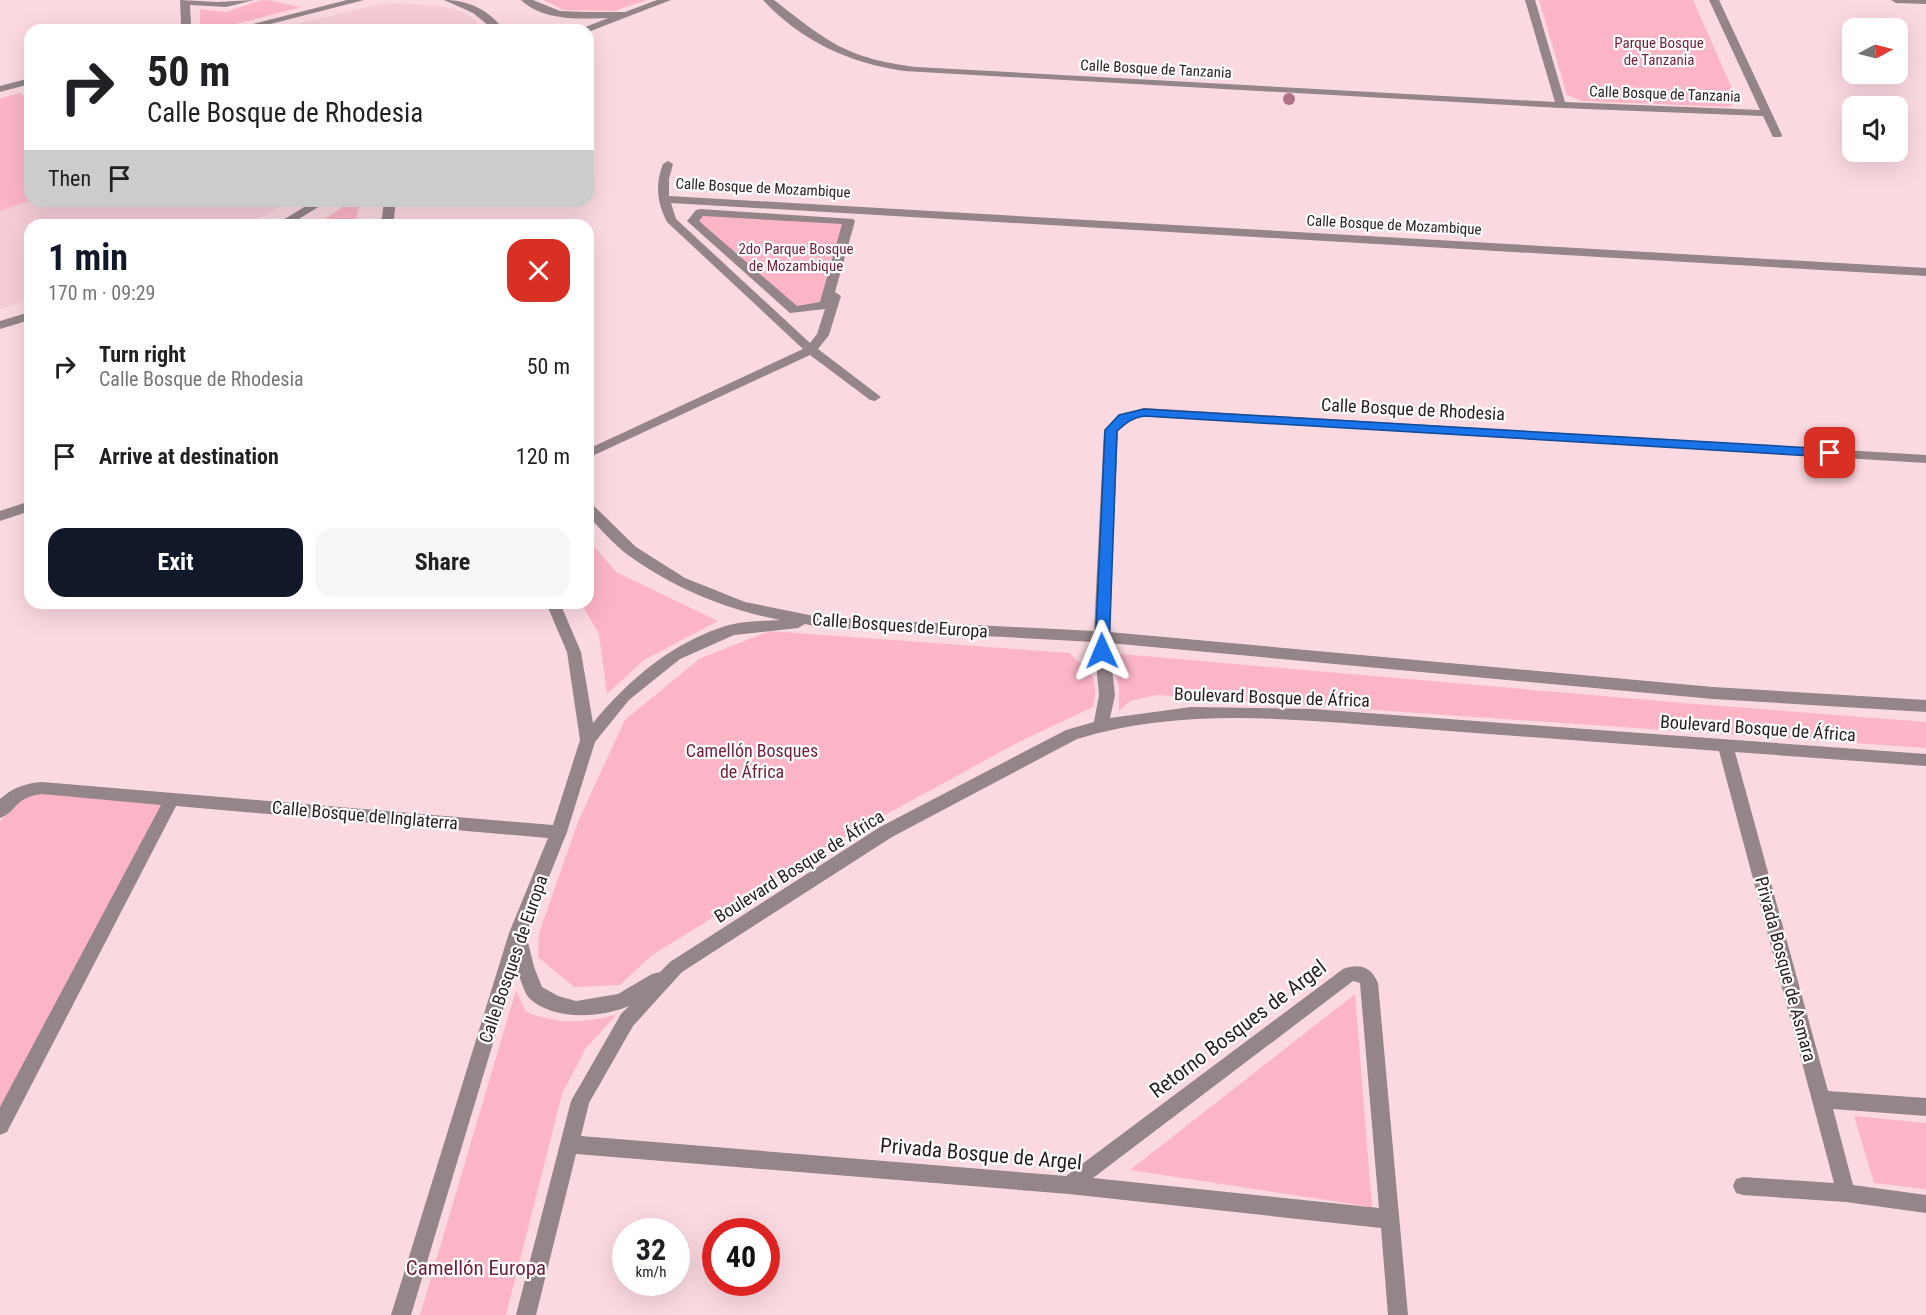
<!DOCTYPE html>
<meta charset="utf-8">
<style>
:root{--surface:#fff;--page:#f6f6f6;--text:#202124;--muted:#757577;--accent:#111827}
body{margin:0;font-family:"Roboto Condensed",sans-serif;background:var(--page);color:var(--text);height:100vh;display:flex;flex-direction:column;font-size:22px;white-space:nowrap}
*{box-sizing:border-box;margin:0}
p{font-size:20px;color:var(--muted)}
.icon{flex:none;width:33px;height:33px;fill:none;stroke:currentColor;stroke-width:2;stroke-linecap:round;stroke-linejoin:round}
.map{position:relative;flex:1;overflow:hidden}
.drawer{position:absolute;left:24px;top:219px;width:570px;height:390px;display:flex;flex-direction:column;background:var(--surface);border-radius:18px;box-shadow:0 6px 24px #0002}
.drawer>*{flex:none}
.hud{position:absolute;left:24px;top:24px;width:570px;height:183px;border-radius:18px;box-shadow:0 6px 24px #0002;background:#fff;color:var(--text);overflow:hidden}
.needle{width:39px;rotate:83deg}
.tools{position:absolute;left:1842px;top:18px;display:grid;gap:12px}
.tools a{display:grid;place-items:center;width:66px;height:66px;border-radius:12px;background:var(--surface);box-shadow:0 6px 24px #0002;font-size:30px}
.speed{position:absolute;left:612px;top:1218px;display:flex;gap:12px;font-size:30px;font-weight:700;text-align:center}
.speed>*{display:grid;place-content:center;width:78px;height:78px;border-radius:50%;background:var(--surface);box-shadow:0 6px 24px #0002;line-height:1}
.speed small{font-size:15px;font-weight:400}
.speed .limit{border:9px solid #d22;background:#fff;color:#111}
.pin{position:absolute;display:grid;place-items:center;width:51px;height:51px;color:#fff;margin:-26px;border-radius:12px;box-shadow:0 3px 9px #0006}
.me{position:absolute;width:66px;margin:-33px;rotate:359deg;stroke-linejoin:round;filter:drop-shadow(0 0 4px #0008)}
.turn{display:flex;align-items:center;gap:21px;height:126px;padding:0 24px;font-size:27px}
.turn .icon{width:78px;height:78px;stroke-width:2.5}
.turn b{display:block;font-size:42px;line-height:51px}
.then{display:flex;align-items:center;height:57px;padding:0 24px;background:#0003;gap:12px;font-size:22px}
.round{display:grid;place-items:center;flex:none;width:63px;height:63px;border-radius:18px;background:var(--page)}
.headline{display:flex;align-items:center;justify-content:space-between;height:102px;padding:0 24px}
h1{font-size:36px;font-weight:700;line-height:45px;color:var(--accent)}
.cta{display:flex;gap:12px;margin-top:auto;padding:12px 24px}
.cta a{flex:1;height:69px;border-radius:18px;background:var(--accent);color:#fff;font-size:24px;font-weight:700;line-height:69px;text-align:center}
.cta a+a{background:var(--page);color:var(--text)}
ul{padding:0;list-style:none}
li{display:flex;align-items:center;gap:18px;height:90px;padding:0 24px}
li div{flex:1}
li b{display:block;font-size:22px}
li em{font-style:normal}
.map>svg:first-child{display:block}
.built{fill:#f6ccd7}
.green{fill:#fcb5c7}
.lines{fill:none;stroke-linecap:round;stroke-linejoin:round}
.minor{fill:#938588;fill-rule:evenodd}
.tree{fill:#af7286}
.route{fill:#1a73e8;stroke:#114b97;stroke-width:1.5}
.labels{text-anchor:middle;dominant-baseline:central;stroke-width:4.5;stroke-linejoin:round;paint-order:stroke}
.far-park-label{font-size:15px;fill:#701e3c;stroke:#fff}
.far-street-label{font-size:15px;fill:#291d20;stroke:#fff}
.street-label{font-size:18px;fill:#291d20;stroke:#fff}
.park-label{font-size:18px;fill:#701e3c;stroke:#fff}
.near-street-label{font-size:21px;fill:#291d20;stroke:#fff}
.near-park-label{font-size:21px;fill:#701e3c;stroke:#fff}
</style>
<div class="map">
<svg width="1926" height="1315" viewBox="0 0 1926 1315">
<rect width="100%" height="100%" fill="#fbd9e1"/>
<path class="built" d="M398,3L445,7L463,12L476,21L481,30H272L380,4Z
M30,201H290L247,225H30V300L0,309V211Z"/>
<path class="green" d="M262,0C275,0 287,5 301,7L212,30H196L200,26V9L226,12Z
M543,0H647L614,11L564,10Z
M1539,0H1693L1738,102L1727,107L1583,101L1567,95Z
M21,93L30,104V201L0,211V98Z
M350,201H360L355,225H313L330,216Z
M700,212L849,221L825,305L794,310L693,221Z
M588,539L616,572L718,621L644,660L607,694L599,634L581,603H588Z
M770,631L1069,653C1092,675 1099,674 1093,707L1015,744L819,851L651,956L620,985L574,987L538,957L539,933L579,819L625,720L699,659Z
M1110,653L1683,703L1926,722V748L1157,695L1130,701L1119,711V687Z
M19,792L172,799L0,1126V822Z
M516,990L526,1012C561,1025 581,1023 616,1015L586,1048L562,1094L506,1315H420Z
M1355,994L1372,1207L1130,1170Z
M1854,1116L1926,1123V1189L1874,1183Z"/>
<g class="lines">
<path class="minor" d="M180,0L218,2L254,0L226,7L190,5L191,24L186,30H175L181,23Z
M347,0H364L247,30H230Z
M444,0C469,0 489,10 504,30H494L473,13Z
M521,0H533L560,11L586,12H625L657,0H671L588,32L578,30L608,18C580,19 543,21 521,0Z
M763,0H774C828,42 846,58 916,67L1555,102L1525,0H1535L1565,102L1760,110L1709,0H1719L1782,135L1781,137H1773L1763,116L1561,108L904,71C849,63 801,41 763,0Z
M1891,0H1926V4L1896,3Z
M30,78V84L0,92V86Z
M668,161L673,164L669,179V196L1926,268V276L671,203L676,219L810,343L817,334L825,309L790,313L687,221L696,210L700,209L853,219L855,221L835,292L841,296L829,335L818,349L881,397L875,401L870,400L810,355L588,458V449L803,349L667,222C657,203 655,184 663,164ZM703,216L842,224L820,302L797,306L699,221Z
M314,201H328L289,225H275Z
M384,201H396L393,225H381Z
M30,312V320L0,329V321Z
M1144,408L1926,455V463L1144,416L1130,421L1118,431L1109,632L1713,687L1926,700V712L1713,699L1109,643L1115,695L1110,718L1191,707L1313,709L1926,754V766L1735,752L1828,1091L1926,1098V1116L1833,1109L1853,1185L1926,1195V1213L1846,1202L1743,1195L1736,1193L1733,1186L1736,1179L1743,1177L1834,1183L1719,751C1616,743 1513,736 1411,728C1300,720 1185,706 1077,739L892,837L682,972L633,1026L589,1103L581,1136L1066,1176L1343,969C1359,963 1371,966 1378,983L1408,1315H1388L1381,1228L1069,1194L576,1154L536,1315H516L571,1101L621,1014L629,1006C601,1018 553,1021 529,998C523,991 520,976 516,967L411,1315H391L509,933L548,838L176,806L7,1132L0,1135V1107L161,805L42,794C14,797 17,812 0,818V799C12,788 26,783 42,782L553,825L580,740L567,652L546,603H560L581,652L593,723C629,679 674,641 729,625C745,621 764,621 780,620C724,609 674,588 628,555C613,544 601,529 588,516V503L593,505L636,547L685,578L745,602L819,617L1094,631L1104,430L1121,415ZM805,624L819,627L1094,642L1099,695L1094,722L1066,730L880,827L670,962L660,972L652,974L618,994L576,1001L558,996L542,987L534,967L526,934L567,832L595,742L629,700L680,659L734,635L798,628ZM1353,981L1360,983L1379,1208L1093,1178Z
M30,501V511L0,521V511Z"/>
</g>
<circle class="tree" cx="1289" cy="99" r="6"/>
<path class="route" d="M1144,409L1830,449L1836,453L1830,457L1144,416C1131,418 1126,423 1117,431L1109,651L1102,656L1095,651L1105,430L1119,415Z"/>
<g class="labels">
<g class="far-park-label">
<text x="1659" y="43">Parque Bosque<tspan x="1659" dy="17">de Tanzania</tspan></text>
<text x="796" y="249">2do Parque Bosque<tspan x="796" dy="17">de Mozambique</tspan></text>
</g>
<g class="far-street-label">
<text transform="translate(1156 69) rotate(3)">Calle Bosque de Tanzania</text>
<text transform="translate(1665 94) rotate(2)">Calle Bosque de Tanzania</text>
<text transform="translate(763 188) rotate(3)">Calle Bosque de Mozambique</text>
<text transform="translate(1394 225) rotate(3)">Calle Bosque de Mozambique</text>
</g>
<g class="street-label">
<text transform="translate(1413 409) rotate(3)">Calle Bosque de Rhodesia</text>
<text transform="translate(900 625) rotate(4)">Calle Bosques de Europa</text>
<text transform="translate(1272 697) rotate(2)">Boulevard Bosque de África</text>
<text transform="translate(1758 728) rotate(4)">Boulevard Bosque de África</text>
<text transform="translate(365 815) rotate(5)">Calle Bosque de Inglaterra</text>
<text transform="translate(799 866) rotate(-32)">Boulevard Bosque de África</text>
<text transform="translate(513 959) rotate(-71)">Calle Bosques de Europa</text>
<text transform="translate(1786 969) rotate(75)">Privada Bosque de Asmara</text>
</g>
<g class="park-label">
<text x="752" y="750">Camellón Bosques<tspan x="752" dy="21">de África</tspan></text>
</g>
<g class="near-street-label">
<text transform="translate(1238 1029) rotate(-37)">Retorno Bosques de Argel</text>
<text transform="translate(981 1154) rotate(5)">Privada Bosque de Argel</text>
</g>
<g class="near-park-label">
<text x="476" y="1268">Camellón Europa</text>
</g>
</g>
</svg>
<div class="tools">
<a><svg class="needle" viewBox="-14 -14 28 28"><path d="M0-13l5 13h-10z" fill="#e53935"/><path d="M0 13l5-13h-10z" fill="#757577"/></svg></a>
<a><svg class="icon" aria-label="sound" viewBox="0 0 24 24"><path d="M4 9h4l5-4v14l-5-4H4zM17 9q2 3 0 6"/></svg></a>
</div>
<div class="speed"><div>32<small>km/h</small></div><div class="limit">40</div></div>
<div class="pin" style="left:1830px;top:453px;background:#d93025"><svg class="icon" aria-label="arrive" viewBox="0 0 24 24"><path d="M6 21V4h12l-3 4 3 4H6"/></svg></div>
<svg class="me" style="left:1102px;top:651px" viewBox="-20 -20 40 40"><path d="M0-17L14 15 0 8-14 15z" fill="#1a73e8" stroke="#fff" stroke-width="4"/></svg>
<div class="hud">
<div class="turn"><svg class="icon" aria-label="right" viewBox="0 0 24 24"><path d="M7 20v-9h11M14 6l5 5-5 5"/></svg><div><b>50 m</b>Calle Bosque de Rhodesia</div></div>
<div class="then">Then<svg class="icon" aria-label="arrive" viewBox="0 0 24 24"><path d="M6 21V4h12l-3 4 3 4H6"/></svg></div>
</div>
<section class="drawer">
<div class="headline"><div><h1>1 min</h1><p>170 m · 09:29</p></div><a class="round" style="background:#d93025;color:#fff"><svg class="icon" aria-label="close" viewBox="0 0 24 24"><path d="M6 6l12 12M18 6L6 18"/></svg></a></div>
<ul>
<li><svg class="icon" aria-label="right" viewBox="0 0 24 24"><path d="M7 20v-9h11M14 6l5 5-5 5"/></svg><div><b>Turn right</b><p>Calle Bosque de Rhodesia</p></div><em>50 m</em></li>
<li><svg class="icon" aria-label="arrive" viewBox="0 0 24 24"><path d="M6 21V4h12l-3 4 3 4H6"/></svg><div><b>Arrive at destination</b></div><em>120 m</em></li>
</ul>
<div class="cta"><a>Exit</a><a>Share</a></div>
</section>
</div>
